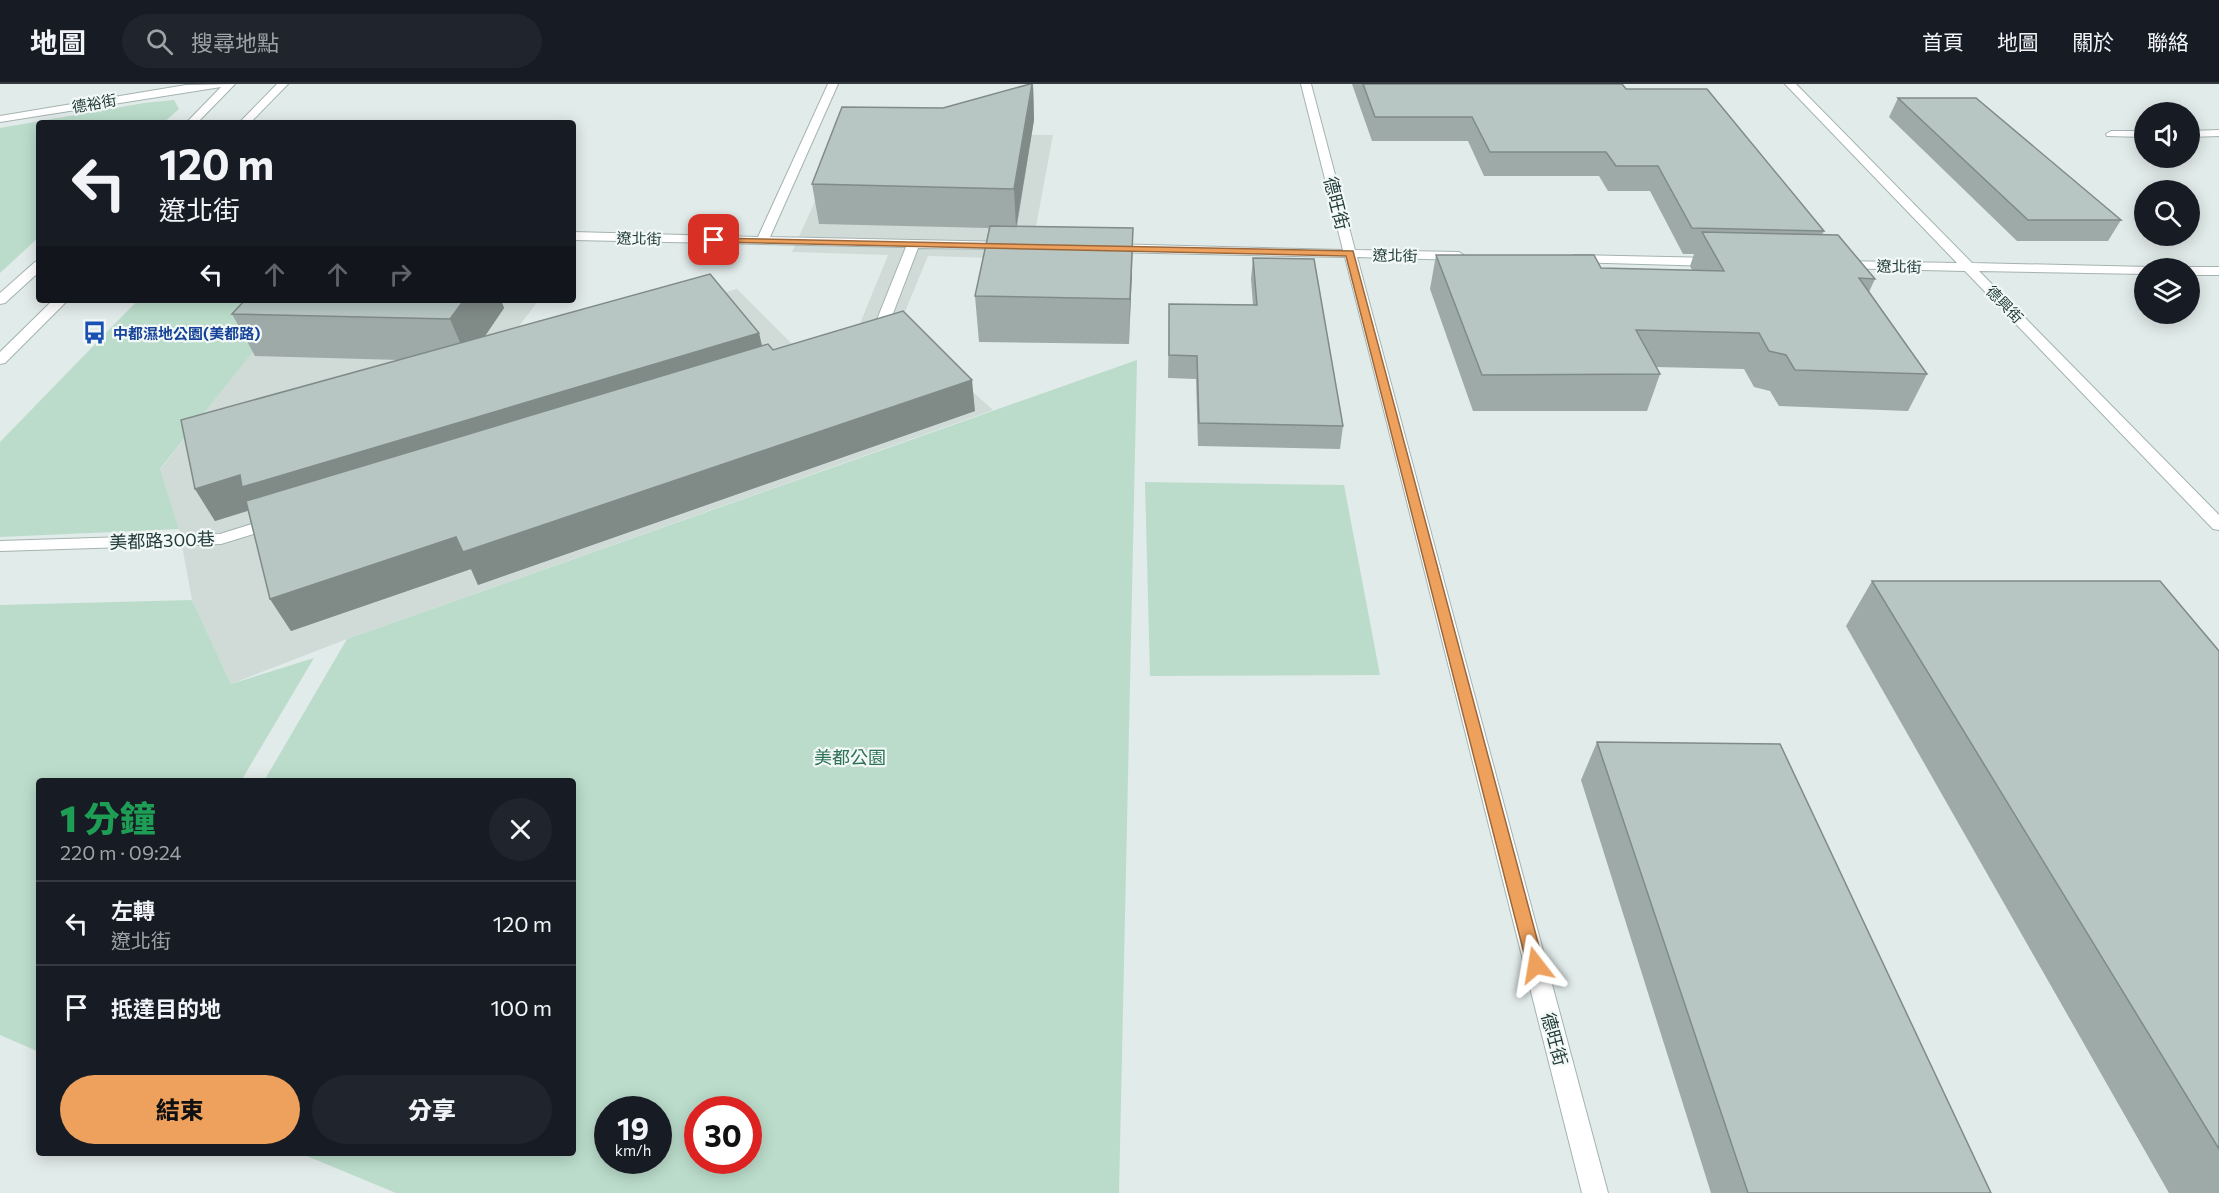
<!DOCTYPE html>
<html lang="zh-TW">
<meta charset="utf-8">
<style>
:root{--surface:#171b24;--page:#20242c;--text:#f1f3f6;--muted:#9ea1a6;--line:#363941;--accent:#eea05d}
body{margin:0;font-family:Commissioner,"Noto Sans TC",sans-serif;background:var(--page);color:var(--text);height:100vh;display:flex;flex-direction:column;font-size:22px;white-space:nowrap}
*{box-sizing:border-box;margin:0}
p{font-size:20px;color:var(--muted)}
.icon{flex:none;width:33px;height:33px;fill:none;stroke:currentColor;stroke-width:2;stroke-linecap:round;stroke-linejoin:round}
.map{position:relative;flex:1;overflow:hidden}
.side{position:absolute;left:36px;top:694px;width:540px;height:378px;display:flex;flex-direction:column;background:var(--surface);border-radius:6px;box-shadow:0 3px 15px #0003}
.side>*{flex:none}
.top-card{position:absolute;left:36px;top:36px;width:540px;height:183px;border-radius:6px;box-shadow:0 3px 15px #0003;background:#171b24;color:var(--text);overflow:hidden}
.fabs{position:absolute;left:2134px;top:18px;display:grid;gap:12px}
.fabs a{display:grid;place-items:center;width:66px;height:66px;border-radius:50%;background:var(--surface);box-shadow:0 3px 15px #0003;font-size:30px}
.speed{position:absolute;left:594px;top:1012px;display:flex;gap:12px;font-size:30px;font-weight:700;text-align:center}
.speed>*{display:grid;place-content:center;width:78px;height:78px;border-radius:50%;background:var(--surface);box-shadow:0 3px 15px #0003;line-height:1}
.speed small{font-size:15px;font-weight:400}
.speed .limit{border:9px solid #d22;background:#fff;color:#111}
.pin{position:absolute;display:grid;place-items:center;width:51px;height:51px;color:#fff;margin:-26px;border-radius:12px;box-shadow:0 3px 9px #0006}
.me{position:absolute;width:66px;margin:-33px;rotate:346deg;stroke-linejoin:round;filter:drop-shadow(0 0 4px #0008)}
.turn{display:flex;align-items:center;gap:21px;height:126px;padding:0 24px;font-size:27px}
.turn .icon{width:78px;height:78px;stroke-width:2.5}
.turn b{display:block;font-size:42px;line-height:51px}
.lanes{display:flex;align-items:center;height:57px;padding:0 24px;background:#0003;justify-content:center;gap:30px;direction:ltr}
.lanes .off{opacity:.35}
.round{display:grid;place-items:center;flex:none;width:63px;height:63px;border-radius:32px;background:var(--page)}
.headline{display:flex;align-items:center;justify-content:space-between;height:102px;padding:0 24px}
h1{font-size:36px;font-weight:800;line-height:45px;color:#1e9e55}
.primary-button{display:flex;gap:12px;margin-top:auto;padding:12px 24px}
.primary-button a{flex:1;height:69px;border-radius:36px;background:var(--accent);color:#111;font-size:24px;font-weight:800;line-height:69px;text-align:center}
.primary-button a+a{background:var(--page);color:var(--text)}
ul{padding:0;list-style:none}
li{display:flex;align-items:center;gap:18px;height:84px;padding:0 24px;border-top:2px solid var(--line)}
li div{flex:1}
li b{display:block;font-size:22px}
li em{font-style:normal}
header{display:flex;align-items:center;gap:36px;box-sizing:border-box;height:84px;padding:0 30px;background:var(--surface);border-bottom:2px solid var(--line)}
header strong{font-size:28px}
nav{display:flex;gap:33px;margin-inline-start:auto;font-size:21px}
.search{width:420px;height:54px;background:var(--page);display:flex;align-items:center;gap:15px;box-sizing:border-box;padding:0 21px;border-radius:33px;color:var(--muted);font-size:22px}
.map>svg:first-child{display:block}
.built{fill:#d0dbd8}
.green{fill:#bbdccb;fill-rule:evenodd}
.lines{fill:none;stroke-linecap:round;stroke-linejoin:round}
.minor-casing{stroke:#a4b3b1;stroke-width:2}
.minor{fill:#fff;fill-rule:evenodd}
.wall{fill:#9daaa8}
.shaded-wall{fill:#808b88}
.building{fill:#b7c6c3;stroke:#808b88;stroke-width:1.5}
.route{fill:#eea05d;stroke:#9b683c;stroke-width:1.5}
.labels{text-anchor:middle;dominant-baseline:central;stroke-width:4.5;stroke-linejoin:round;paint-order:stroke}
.far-street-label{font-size:15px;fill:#223c3a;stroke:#f2f8f6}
.far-transit-label{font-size:15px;font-weight:bold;fill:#164399;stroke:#f2f8f6;text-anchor:start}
.street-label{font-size:18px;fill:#223c3a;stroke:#f2f8f6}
.park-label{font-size:18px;fill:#2d7156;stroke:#f2f8f6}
</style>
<header>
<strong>地圖</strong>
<div class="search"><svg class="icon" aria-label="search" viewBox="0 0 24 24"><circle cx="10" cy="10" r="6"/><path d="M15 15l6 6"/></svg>搜尋地點</div>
<nav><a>首頁</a><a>地圖</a><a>關於</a><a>聯絡</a></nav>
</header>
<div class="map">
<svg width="2219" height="1109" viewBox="0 0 2219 1109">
<rect width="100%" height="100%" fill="#e1ebe9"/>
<path class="built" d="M846,49L1053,51L1030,175L928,172L899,242L993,326L347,555L231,600L192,516L179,445L160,386L284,227L254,216H539L500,267L737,205L796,264L859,242L888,171L792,168Z"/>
<path class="green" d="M174,16L179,25L163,39H39V153L0,189V44L144,19Z
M138,216H254L285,227L160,385L179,445L0,453V358Z
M1137,276L1119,1109H396L302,1070H573V698L264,697L347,555ZM608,1026H658V1077H608ZM698,1026H748V1077H698Z
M1145,398L1344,401L1380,591L1150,592Z
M192,516L231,600L314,574L241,697L39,698V968L0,951V521Z"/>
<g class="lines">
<defs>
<path id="minor" d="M235,0L197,39H186L221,3L0,38V32L186,1Z
M277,0H288L250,39H239Z
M828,0H838L770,153L1009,158L1015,162L1013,165L918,164L884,253L877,257L870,253L906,163L573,156V148L758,153Z
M1301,0H1311L1355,166L1459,168L1465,172L1459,176L1357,173L1608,1109H1582L1345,173L1109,168L1103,164L1109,160L1343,166Z
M1785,0H1796L1972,179L2150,183L2145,184V190L1979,187L2219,431V446L2213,445L1965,187L1837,184L1835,181L1841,177L1957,179Z
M2219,46V52L2190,53V47Z
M2111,47H2145V53L2107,52L2106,50Z
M1574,171L1714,174L1720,178L1714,182L1570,178L1568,175Z
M39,177V188L5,219L0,220V209L35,178Z
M2190,183H2219V191H2190V184H2185Z
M53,216H68L5,279L0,280V268Z
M274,433L280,434L282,438L280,442L221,460L0,467V457L220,450Z"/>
</defs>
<use href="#minor" class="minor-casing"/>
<use href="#minor" class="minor"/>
</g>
<path class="wall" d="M1033,0L1034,36L1017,142L1133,144L1129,260L979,258L975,212L989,144L819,140L812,100L943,24Z
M1352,0H1622L1626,5L1824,147L1822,151L1875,195L1869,208L1927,290L1908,327L1779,322L1770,307L1754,303L1744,285L1656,283L1660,290L1647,327H1473L1430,205L1436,171L1601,184L1692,186L1690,182L1694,170H1683L1650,107H1608L1599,92H1484L1468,57H1372Z
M1898,14L2121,136L2108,157H2017L1889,33Z
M1253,174L1343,342L1340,365L1198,362L1196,295L1168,294L1169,220L1253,221L1251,195Z
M245,216H501L504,224L485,252L759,249L762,262L773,266L975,327L478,501L471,485L291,547L270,515L248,427L215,437L195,405L400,276L255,272L232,230Z
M1872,497L2219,567V1109H2169L1846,542Z
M1597,658L1991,1109H1711L1581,696Z"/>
<path class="shaded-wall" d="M1033,0L1034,36L1016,144L1014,105Z
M1133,144L1132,188L1129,260L1130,215Z
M464,216H501L504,224L468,277L450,235Z
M759,249L766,280L256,424L215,437L195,405L240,391Z
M972,296L975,327L478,501L471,485L291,547L270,515L456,453Z"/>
<path class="building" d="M1030,0H1032L1014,105L812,100L842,23L943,24Z
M1363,0H1622L1626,5H1707L1824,147L1692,144L1658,82H1616L1606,68H1490L1472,33H1375Z
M1898,14H1976L2121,136H2028Z
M990,142L1133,144L1130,215L975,212Z
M1702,148L1838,151L1875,195L1859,194L1927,290L1795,286L1786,271L1769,267L1759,249L1636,246L1660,290L1482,291L1436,171H1594L1601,184L1724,187Z
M1253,174L1314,175L1343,342L1199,339L1197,272L1169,271V220L1257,221Z
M710,190L759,249L242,403L240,391L195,405L181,336Z
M245,216H464L450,235L232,230Z
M903,227L972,296L463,468L456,453L270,515L246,417L768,260L773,266Z
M1872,497H2160L2219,567V1065Z
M1597,658L1780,660L1991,1109H1748Z"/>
<path class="route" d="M711,154L1353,167L1544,881L1542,886L1536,889L1530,886L1527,881L1346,172L714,158H711Z"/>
<defs>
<symbol id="bus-bare" viewBox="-9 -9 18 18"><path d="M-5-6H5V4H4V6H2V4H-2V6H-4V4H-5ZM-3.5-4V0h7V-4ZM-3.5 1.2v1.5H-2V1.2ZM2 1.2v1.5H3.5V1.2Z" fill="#1a4fb4" stroke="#f2f8f6" stroke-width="2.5" paint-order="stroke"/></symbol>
</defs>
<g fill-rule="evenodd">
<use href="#bus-bare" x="78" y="232" width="33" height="33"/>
</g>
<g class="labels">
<g class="far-street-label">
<text transform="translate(94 19) rotate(-10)">德裕街</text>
<text transform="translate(639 154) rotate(1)">遼北街</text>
<text transform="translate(1395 171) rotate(1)">遼北街</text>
<text transform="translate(1899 182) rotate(1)">遼北街</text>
<text transform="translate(2005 220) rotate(46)">德興街</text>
</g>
<g class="far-transit-label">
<text x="113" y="249">中都濕地公園(美都路)</text>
</g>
<g class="street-label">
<text transform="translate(1337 119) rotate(76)">德旺街</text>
<text transform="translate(162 456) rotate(-2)">美都路300巷</text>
<text transform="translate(1555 955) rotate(75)">德旺街</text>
</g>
<g class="park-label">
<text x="850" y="673">美都公園</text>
</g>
</g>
</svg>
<div class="fabs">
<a><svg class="icon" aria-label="sound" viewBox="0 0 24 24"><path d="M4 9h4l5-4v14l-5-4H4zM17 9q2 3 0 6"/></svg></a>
<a><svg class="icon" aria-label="search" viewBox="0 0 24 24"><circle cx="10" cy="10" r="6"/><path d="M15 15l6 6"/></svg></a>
<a><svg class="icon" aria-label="layers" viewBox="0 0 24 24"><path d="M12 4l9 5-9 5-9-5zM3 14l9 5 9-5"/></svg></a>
</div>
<div class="speed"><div>19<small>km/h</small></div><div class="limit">30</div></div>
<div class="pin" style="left:714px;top:156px;background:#d93025"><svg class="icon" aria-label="arrive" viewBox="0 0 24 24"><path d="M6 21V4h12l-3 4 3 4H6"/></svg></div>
<svg class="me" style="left:1536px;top:881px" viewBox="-20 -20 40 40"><path d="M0-17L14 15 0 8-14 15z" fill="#eea05d" stroke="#fff" stroke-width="4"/></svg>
<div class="top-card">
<div class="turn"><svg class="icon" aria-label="left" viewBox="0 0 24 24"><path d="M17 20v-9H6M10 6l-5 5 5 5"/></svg><div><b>120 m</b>遼北街</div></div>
<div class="lanes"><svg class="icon" aria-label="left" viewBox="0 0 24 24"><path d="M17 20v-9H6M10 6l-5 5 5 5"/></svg><svg class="icon off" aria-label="ahead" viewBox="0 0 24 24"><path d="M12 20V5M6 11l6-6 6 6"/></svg><svg class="icon off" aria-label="ahead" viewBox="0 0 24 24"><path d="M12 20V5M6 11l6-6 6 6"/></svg><svg class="icon off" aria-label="right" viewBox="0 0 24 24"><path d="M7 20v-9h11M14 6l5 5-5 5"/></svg></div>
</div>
<section class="side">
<div class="headline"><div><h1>1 分鐘</h1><p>220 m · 09:24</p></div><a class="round"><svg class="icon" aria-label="close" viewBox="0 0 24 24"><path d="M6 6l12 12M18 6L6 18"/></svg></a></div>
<ul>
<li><svg class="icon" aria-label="left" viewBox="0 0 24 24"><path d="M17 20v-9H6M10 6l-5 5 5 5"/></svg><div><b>左轉</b><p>遼北街</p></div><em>120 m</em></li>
<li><svg class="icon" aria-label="arrive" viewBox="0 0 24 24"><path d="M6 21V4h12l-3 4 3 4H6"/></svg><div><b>抵達目的地</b></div><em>100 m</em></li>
</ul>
<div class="primary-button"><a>結束</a><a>分享</a></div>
</section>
</div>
